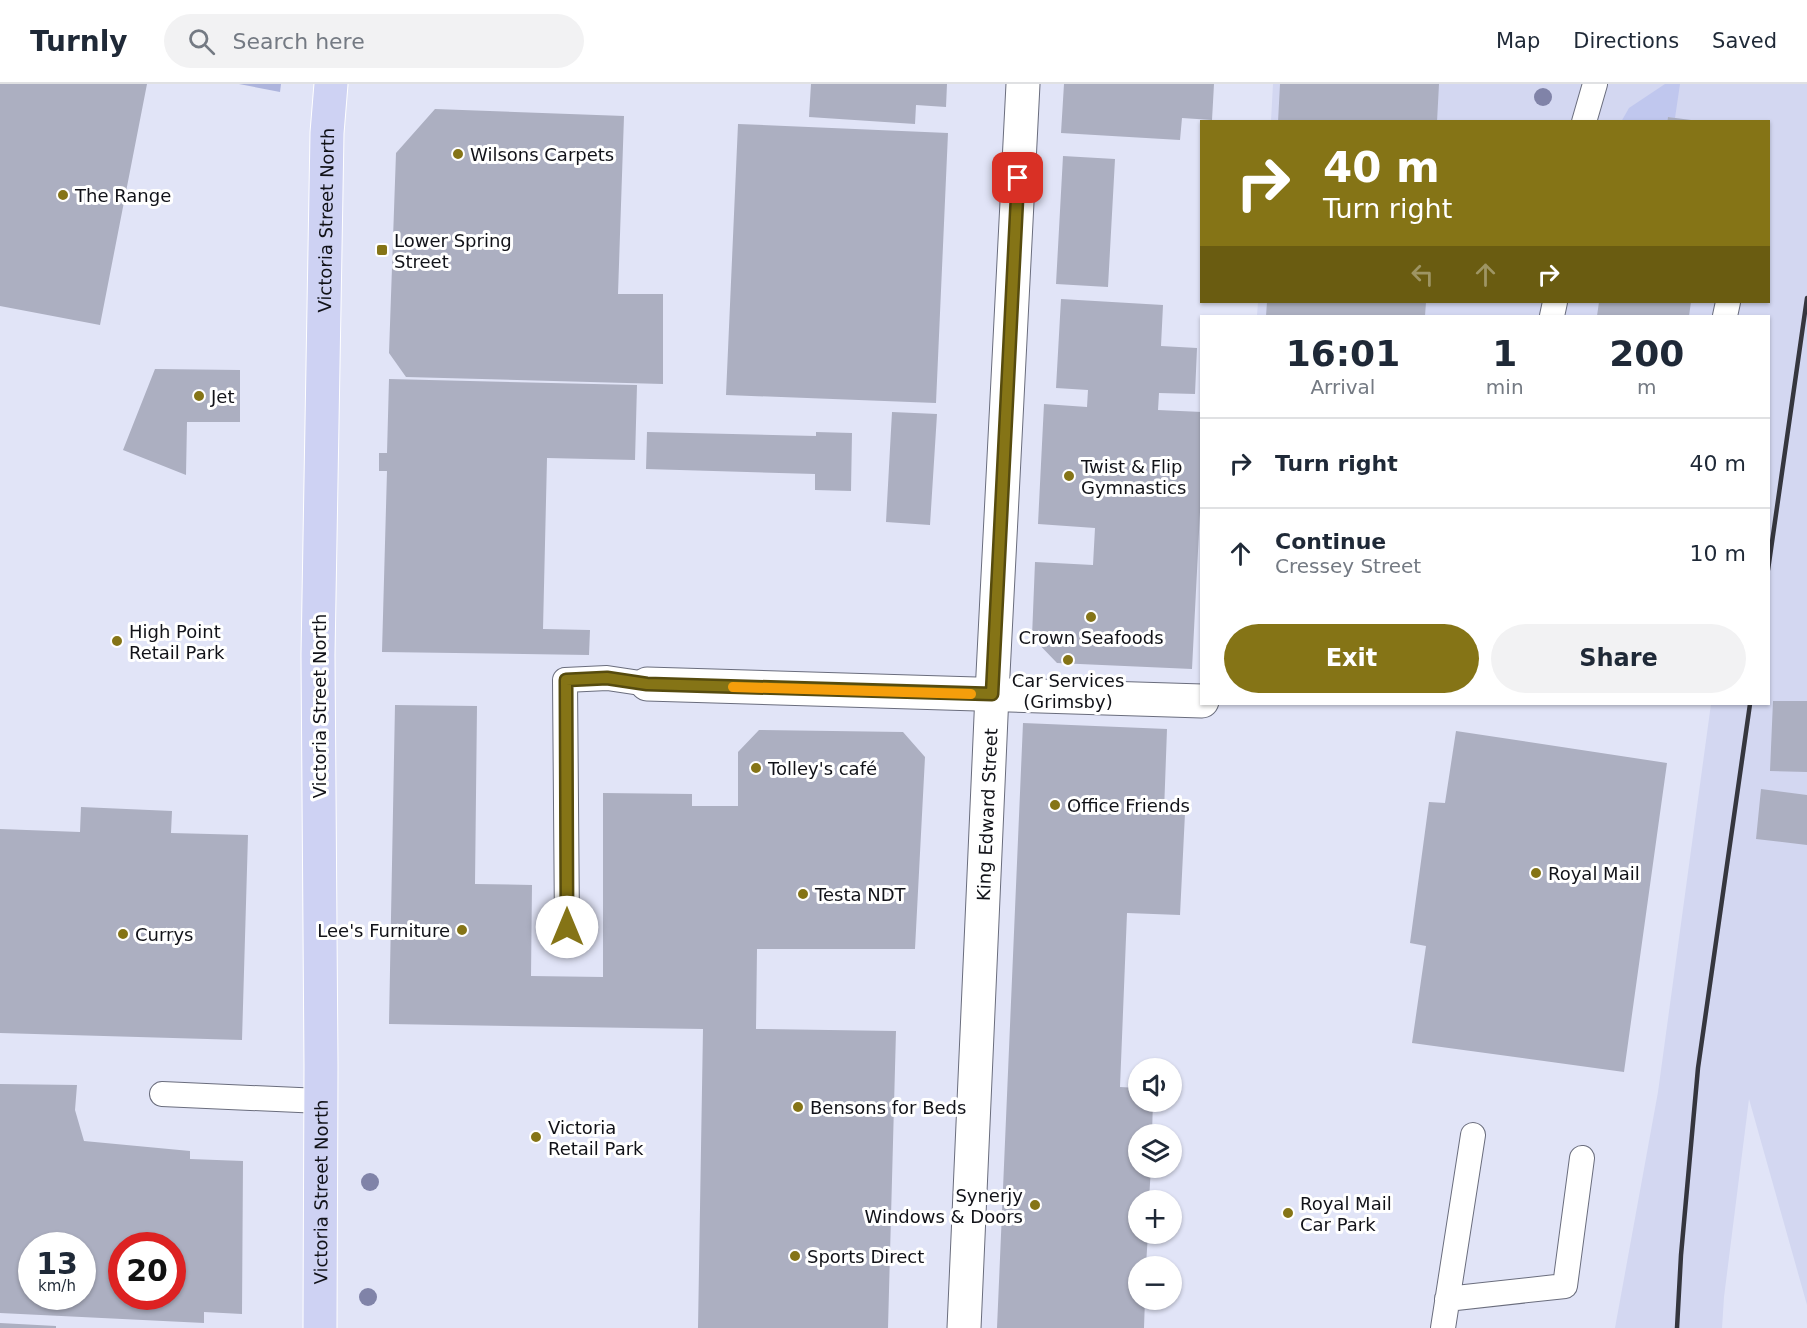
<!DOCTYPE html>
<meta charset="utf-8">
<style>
:root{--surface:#fff;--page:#f2f2f3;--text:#1f2937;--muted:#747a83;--line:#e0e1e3;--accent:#857416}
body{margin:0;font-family:"DejaVu Sans",sans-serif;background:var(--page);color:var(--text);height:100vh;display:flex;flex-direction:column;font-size:22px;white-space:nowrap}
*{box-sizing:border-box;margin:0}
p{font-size:20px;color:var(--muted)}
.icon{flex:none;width:33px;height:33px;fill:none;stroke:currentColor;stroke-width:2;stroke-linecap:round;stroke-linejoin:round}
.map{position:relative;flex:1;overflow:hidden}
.details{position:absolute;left:1200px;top:231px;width:570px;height:390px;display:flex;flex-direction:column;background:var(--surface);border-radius:0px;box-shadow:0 2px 4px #0004}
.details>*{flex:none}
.banner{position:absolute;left:1200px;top:36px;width:570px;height:183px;border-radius:0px;box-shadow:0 2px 4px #0004;background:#857416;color:#fff;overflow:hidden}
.fabs{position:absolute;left:1128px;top:974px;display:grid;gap:12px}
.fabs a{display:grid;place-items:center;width:54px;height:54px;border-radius:50%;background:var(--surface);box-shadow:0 2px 4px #0004;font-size:30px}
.speed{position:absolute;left:18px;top:1148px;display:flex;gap:12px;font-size:30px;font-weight:700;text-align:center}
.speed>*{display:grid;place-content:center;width:78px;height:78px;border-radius:50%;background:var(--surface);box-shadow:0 2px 4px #0004;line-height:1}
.speed small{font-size:15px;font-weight:400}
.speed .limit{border:9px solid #d22;background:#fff;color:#111}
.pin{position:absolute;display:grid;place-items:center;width:51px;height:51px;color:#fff;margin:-26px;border-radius:12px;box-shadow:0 3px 9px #0006}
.me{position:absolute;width:66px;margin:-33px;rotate:0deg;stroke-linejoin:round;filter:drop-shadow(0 0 4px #0008)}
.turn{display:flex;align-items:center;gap:21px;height:126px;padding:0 24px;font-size:27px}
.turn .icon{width:78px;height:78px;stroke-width:2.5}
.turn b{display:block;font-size:42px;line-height:51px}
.lanes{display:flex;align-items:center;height:57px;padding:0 24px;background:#0003;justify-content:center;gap:30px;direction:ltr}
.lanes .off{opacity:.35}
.eta{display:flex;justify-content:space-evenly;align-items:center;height:102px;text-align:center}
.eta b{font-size:36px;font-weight:800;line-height:42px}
.cta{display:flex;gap:12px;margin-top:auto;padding:12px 24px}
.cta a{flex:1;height:69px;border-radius:36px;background:var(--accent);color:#fff;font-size:24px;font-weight:800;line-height:69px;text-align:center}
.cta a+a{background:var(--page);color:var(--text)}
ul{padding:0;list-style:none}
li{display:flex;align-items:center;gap:18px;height:90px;padding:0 24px;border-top:2px solid var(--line)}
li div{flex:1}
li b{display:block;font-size:22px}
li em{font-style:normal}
header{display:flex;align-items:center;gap:36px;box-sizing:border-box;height:84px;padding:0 30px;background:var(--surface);border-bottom:2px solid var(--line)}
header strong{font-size:28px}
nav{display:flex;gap:33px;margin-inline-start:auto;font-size:21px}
.search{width:420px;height:54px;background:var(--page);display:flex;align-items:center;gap:15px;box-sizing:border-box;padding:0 21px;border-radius:33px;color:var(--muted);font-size:22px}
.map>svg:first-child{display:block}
.built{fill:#d3d7f1}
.green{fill:#c0c7ee}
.forest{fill:#adb4dd}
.building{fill:#acafc1;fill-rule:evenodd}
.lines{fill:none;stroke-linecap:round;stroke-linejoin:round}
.service-casing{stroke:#6a6d7d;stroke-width:26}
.minor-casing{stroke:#6a6d7d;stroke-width:35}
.trunk-casing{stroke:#fff;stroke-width:35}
.service{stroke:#fff;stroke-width:24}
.minor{stroke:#fff;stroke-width:33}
.trunk{stroke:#ced2f3;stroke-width:33}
.rail{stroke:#35363e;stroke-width:4.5}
.tree{fill:#8083a8}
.route-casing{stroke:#564b0e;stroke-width:15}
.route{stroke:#857416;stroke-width:10}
.slow{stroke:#f59e0b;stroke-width:10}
.poi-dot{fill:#857416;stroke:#fff;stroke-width:2}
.labels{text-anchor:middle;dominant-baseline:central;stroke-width:6;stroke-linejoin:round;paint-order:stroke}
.poi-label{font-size:18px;fill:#111218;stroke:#fff;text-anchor:start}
.street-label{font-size:18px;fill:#111218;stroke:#fff}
</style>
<header>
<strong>Turnly</strong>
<div class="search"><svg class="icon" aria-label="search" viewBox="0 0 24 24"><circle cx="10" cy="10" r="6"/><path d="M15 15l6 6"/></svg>Search here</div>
<nav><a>Map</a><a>Directions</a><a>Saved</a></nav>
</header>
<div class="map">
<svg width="1807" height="1244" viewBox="0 0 1807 1244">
<rect width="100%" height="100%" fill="#e1e4f7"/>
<path class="built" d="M1273,0H1807V1221L1749,1015L1724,1213L1722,1244H1615L1658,1008L1711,620H1768V232H1257L1258,218H1768V38L1271,37Z"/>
<path class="green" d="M1665,0H1680L1675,34L1668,33L1667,37L1621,38L1629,24Z"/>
<path class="forest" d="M239,0H281L280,8Z"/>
<path class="building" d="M0,0H147L100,241L0,222Z
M811,0H947L946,23L916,21L915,40L809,33Z
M1064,0H1214L1212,36L1182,34L1180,56L1061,49Z
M1280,0H1439L1437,38H1278Z
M435,25L624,32L618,210H663V300L406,293L389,269L396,69Z
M1668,33L1691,36V38H1667Z
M738,40L948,49L936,319L726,311Z
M1063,72L1115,75L1108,203L1056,200Z
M1061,215L1163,221L1161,262L1197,264L1195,310L1159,309L1158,326L1202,328V389L1192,585L1057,579L1032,553L1035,478L1093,481L1095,444L1038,440L1044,320L1087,323L1088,306L1056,304Z
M1267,218H1426L1425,232H1266Z
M1599,218H1691L1689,232H1597Z
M155,285L240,286V338H187L186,391L123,366Z
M389,295L637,301L635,376L547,374L543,545L590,546L589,571L382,568L387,387H379V369H387Z
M892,328L937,330L930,441L886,438Z
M647,348L816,352V348L852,349L851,407L815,406V390L646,385Z
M1773,617H1807V688L1770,687Z
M395,621L477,622L475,800L532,801L531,892L603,893V709L692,710V722H738V668L759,646L903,648L925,673L915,865H757L756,945L896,947L888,1244H698L703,945L389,940Z
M1023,639L1167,645L1164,728L1185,729L1180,831L1127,829L1120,1003L1138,1004V1017H1153L1152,1050H1138V1083H1151L1149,1116H1138V1149H1148L1146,1182H1138V1215H1145L1144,1244H997Z
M1456,647L1667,679L1624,988L1412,959L1426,862L1410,859L1429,718L1445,719Z
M1761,705L1807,711V761L1756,755Z
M81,723L172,727L171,749L248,751L242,956L0,949V745L80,748Z
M0,1000L77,1001L75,1026L84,1057L190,1067V1075L243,1077L242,1230L204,1228V1239L0,1229ZM32,1161H82V1212H32ZM122,1161H172V1212H122Z
M0,1239L56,1242V1244H0Z"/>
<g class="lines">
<defs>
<path id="service" d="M1584,38L1595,0
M1552,232L1555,218
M1725,232L1728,218
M567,843L565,596L607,594L647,600
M162,1010L321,1017
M1447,1215L1565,1202L1582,1074
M1443,1244L1473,1051"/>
<g id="minor">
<path d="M647,600L1202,617"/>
<path id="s1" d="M964,1244L992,610L1023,0"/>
</g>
<g id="trunk">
<path id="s2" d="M320,1244L321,982L318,571L327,49L331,0"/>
</g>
</defs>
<use href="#service" class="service-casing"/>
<use href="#minor" class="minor-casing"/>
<use href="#trunk" class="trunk-casing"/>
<use href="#service" class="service"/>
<use href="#minor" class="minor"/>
<use href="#trunk" class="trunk"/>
<path class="rail" d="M1768,486L1807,214
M1677,1244L1681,1171L1698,984L1750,620"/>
</g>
<g class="tree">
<circle cx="1543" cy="13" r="9"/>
<circle cx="370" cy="1098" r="9"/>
<circle cx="368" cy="1213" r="9"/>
</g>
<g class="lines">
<defs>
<path id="route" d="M567,843L566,596L607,594L647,600L992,610L1018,94"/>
</defs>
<use href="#route" class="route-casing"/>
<use href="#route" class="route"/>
<path class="slow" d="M733,603L971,610"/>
</g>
<g class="poi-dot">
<circle cx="458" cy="70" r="6"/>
<circle cx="63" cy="111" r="6"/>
<rect x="376" y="160" width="12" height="12" rx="3"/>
<circle cx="199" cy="312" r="6"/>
<circle cx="1069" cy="392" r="6"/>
<circle cx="1091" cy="533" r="6"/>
<circle cx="117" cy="557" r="6"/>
<circle cx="1068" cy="576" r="6"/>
<circle cx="756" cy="684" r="6"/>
<circle cx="1055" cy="721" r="6"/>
<circle cx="1536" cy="789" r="6"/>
<circle cx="803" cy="810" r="6"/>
<circle cx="462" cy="846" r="6"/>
<circle cx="123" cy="850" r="6"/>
<circle cx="798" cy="1023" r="6"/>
<circle cx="536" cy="1053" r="6"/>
<circle cx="1035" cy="1121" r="6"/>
<circle cx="1288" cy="1129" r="6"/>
<circle cx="795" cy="1172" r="6"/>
</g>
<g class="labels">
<g class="poi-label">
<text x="470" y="70">Wilsons Carpets</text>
<text x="75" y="111">The Range</text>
<text x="394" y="156">Lower Spring<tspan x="394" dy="21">Street</tspan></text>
<text x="211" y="312">Jet</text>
<text x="1081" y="382">Twist &amp; Flip<tspan x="1081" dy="21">Gymnastics</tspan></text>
<text x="129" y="547">High Point<tspan x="129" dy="21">Retail Park</tspan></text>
<text x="1091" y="553" text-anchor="middle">Crown Seafoods</text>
<text x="1068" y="596" text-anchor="middle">Car Services<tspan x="1068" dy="21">(Grimsby)</tspan></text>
<text x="768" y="684">Tolley's café</text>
<text x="1067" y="721">Office Friends</text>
<text x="1548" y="789">Royal Mail</text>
<text x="815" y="810">Testa NDT</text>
<text x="450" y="846" text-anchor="end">Lee's Furniture</text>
<text x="135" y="850">Currys</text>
<text x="810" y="1023">Bensons for Beds</text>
<text x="548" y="1043">Victoria<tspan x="548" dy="21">Retail Park</tspan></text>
<text x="1023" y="1111" text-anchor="end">Synerjy<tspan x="1023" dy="21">Windows &amp; Doors</tspan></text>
<text x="1300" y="1119">Royal Mail<tspan x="1300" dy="21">Car Park</tspan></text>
<text x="807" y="1172">Sports Direct</text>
</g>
<g class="street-label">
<text stroke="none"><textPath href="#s2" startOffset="1108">Victoria Street North</textPath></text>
<text transform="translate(319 622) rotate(-90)">Victoria Street North</text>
<text stroke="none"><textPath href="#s1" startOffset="514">King Edward Street</textPath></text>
<text stroke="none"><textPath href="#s2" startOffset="136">Victoria Street North</textPath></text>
</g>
</g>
</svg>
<div class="fabs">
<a><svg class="icon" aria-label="sound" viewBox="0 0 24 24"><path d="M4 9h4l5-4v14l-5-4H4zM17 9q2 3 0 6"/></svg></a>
<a><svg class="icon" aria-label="layers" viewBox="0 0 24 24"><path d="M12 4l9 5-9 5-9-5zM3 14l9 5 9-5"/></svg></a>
<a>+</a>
<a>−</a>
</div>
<div class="speed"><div>13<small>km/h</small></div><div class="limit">20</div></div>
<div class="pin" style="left:1018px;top:94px;background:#d93025"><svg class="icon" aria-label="arrive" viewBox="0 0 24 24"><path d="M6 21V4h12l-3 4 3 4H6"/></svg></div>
<svg class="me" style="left:567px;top:843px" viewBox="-20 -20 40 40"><circle r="19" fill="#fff"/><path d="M0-13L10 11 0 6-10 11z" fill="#857416"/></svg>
<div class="banner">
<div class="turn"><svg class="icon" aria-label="right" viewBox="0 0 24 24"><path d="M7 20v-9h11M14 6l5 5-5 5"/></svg><div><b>40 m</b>Turn right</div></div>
<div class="lanes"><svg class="icon off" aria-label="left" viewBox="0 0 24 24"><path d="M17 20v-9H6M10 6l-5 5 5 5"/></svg><svg class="icon off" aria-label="ahead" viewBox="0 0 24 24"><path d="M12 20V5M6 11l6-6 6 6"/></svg><svg class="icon" aria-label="right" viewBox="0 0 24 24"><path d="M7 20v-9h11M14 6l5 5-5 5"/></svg></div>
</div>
<section class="details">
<div class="eta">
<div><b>16:01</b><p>Arrival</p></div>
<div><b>1</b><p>min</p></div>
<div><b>200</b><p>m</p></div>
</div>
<ul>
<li><svg class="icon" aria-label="right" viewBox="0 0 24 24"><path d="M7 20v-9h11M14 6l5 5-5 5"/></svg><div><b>Turn right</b></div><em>40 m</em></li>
<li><svg class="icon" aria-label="ahead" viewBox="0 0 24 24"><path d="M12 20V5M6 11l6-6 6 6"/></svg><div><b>Continue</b><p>Cressey Street</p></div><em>10 m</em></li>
</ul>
<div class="cta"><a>Exit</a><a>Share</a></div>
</section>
</div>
